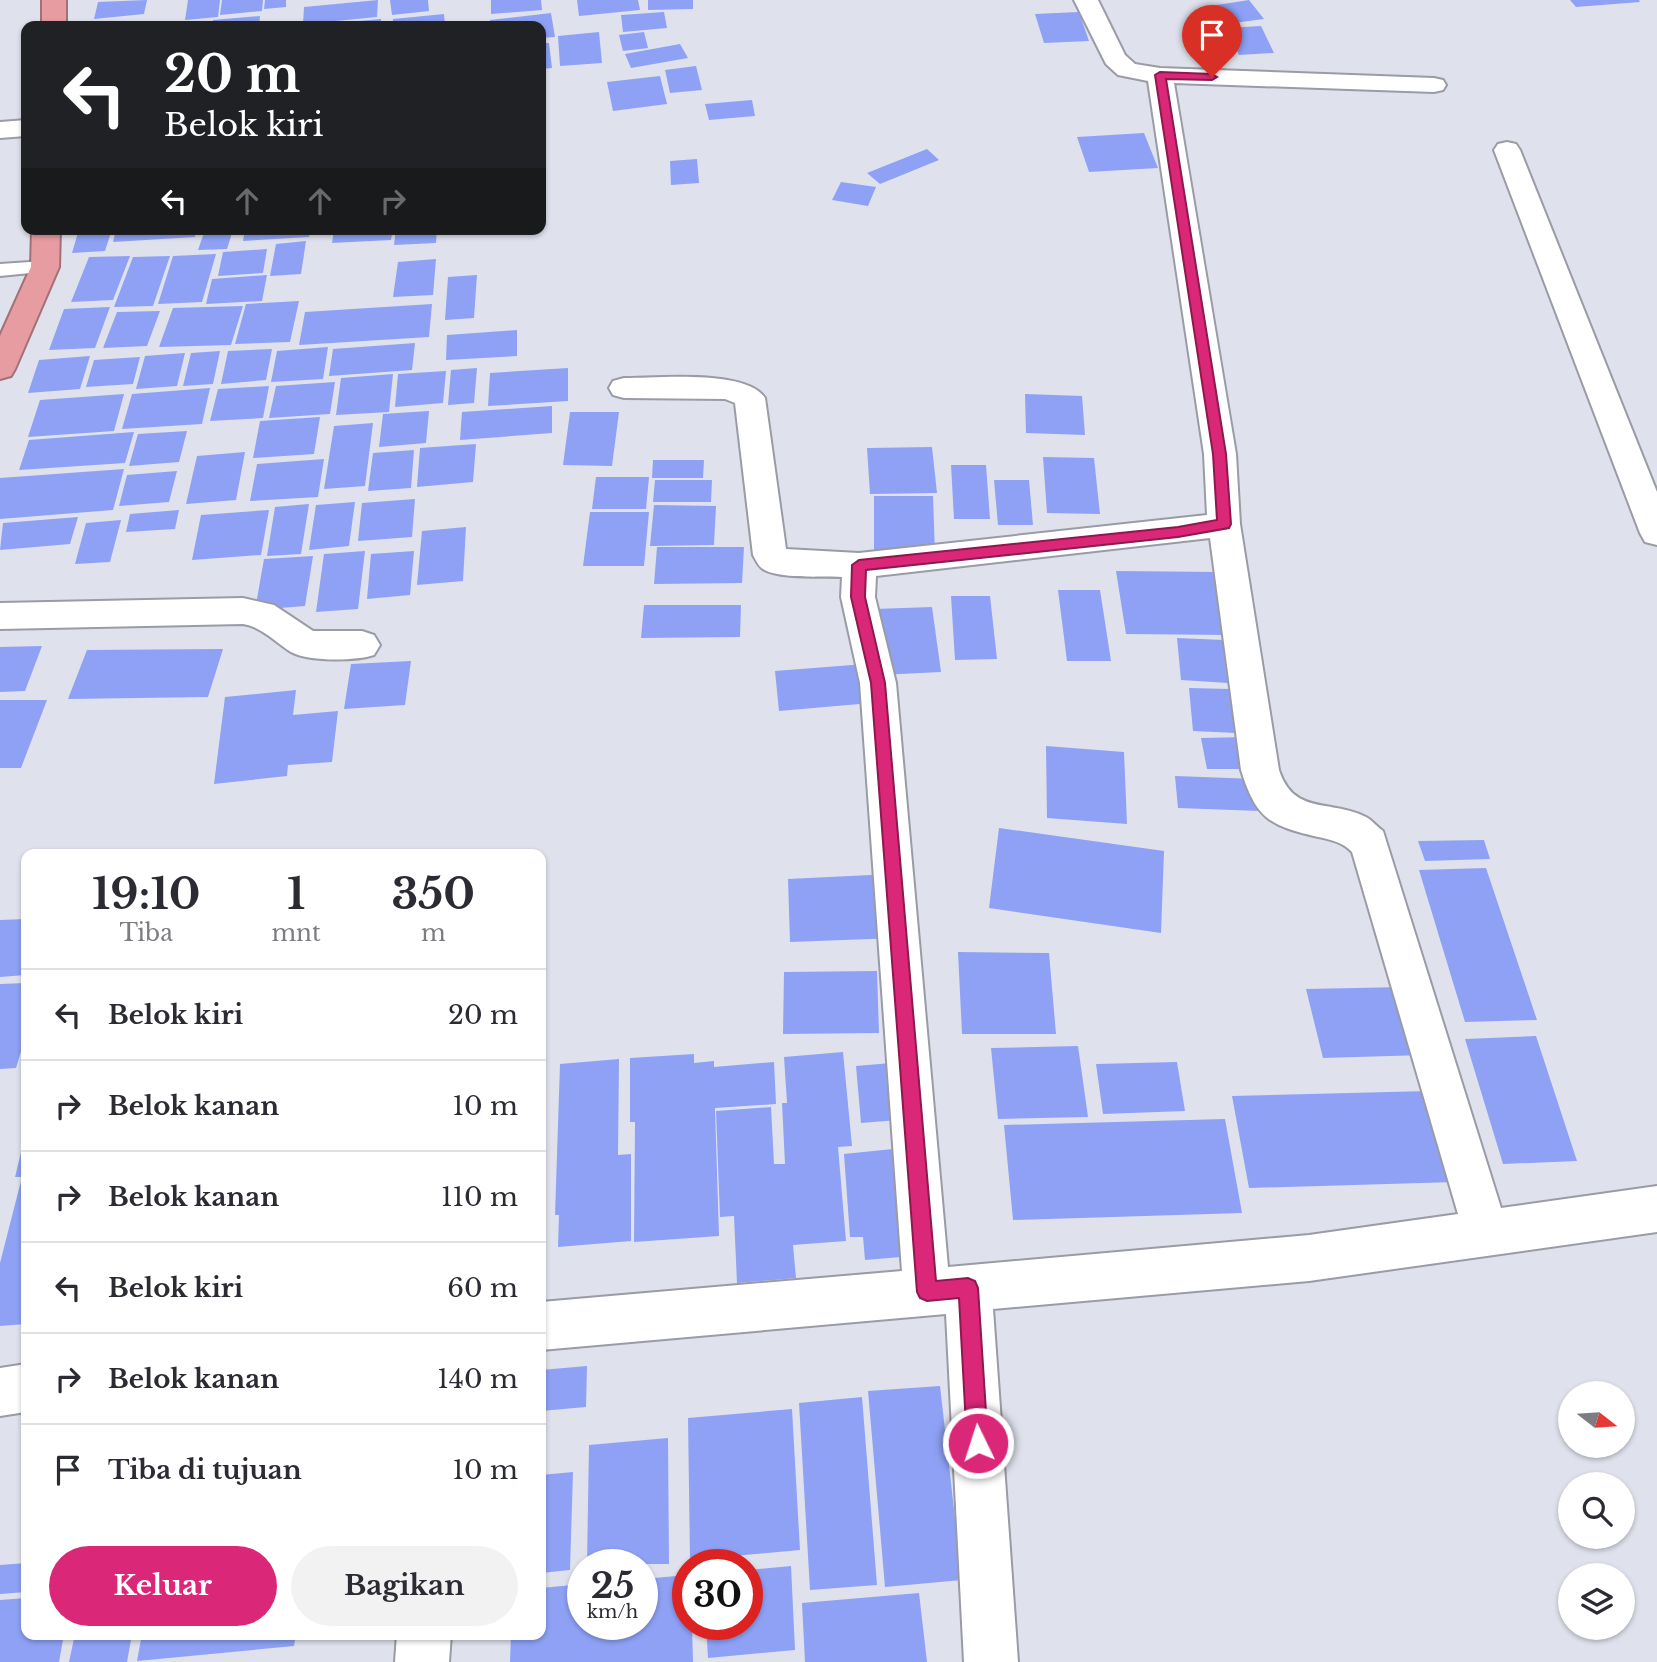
<!DOCTYPE html>
<html lang="id">
<style>
:root{--surface:#fff;--page:#f2f2f3;--text:#2b2b33;--muted:#7c7c81;--line:#e1e1e2;--accent:#db2777}
body{margin:0;font-family:"Libre Baskerville",serif;background:var(--page);color:var(--text);height:100vh;display:flex;flex-direction:column;font-size:26px;white-space:nowrap}
*{box-sizing:border-box;margin:0}
p{font-size:23px;color:var(--muted)}
.icon{flex:none;width:38px;height:38px;fill:none;stroke:currentColor;stroke-width:2;stroke-linecap:round;stroke-linejoin:round}
.map{position:relative;flex:1;overflow:hidden}
.details{position:absolute;left:21px;top:849px;width:525px;height:791px;display:flex;flex-direction:column;background:var(--surface);border-radius:14px;box-shadow:0 2px 5px #0004}
.details>*{flex:none}
.banner{position:absolute;left:21px;top:21px;width:525px;height:214px;border-radius:14px;box-shadow:0 2px 5px #0004;background:#202124;color:#fff;overflow:hidden}
.needle{width:46px;rotate:107deg}
.fabs{position:absolute;left:1558px;top:1381px;display:grid;gap:14px}
.fabs a{display:grid;place-items:center;width:77px;height:77px;border-radius:50%;background:var(--surface);box-shadow:0 2px 5px #0004;font-size:35px}
.speed{position:absolute;left:567px;top:1549px;display:flex;gap:14px;font-size:35px;font-weight:700;text-align:center}
.speed>*{display:grid;place-content:center;width:91px;height:91px;border-radius:50%;background:var(--surface);box-shadow:0 2px 5px #0004;line-height:1}
.speed small{font-size:18px;font-weight:400}
.speed .limit{border:10px solid #d22;background:#fff;color:#111}
.pin{position:absolute;display:grid;place-items:center;width:60px;height:60px;color:#fff;margin:-72px -30px;border-radius:50% 50% 50% 0;rotate:-45deg;box-shadow:0 0 7px #0007}
.pin .icon{rotate:45deg}
.me{position:absolute;width:77px;margin:-38px;rotate:356deg;stroke-linejoin:round;filter:drop-shadow(0 0 5px #0008)}
.turn{display:flex;align-items:center;gap:24px;height:147px;padding:0 28px;font-size:32px}
.turn .icon{width:91px;height:91px;stroke-width:2.5}
.turn b{display:block;font-size:49px;line-height:60px}
.lanes{display:flex;align-items:center;height:66px;padding:0 28px;background:#0003;justify-content:center;gap:35px;direction:ltr}
.lanes .off{opacity:.35}
.eta{display:flex;justify-content:space-evenly;align-items:center;height:119px;text-align:center}
.eta b{font-size:42px;font-weight:700;line-height:49px}
.action{display:flex;gap:14px;margin-top:auto;padding:14px 28px}
.action a{flex:1;height:80px;border-radius:42px;background:var(--accent);color:#fff;font-size:28px;font-weight:700;line-height:80px;text-align:center}
.action a+a{background:var(--page);color:var(--text)}
ul{padding:0;list-style:none}
li{display:flex;align-items:center;gap:21px;height:91px;padding:0 28px;border-top:2px solid var(--line)}
li div{flex:1}
li b{display:block;font-size:26px}
li em{font-style:normal}
.map>svg:first-child{display:block}
.building{fill:#8ea1f5}
.lines{fill:none;stroke-linecap:round;stroke-linejoin:round}
.lane-casing{stroke:#999ba5;stroke-width:4}
.street-casing{stroke:#999ba5;stroke-width:4}
.highway-casing{stroke:#a17176;stroke-width:4}
.lane{fill:#fff;fill-rule:evenodd}
.street{fill:#fff;fill-rule:evenodd}
.highway{fill:#e79ca2;fill-rule:evenodd}
.route{fill:#db2777;stroke:#8e194d;stroke-width:2}
</style>
<div class="map">
<svg width="1657" height="1662" viewBox="0 0 1657 1662">
<rect width="100%" height="100%" fill="#dfe2ec"/>
<path class="building" d="M147,0L144,14L94,19L98,2Z
M188,0H220L218,17L185,20Z
M222,0H263L262,11L220,15Z
M265,0H286V7L264,9Z
M378,0L377,17L303,24L304,7Z
M390,0H428L429,11L392,15Z
M491,0H541L542,10L491,14Z
M577,0H638L640,10L579,16Z
M648,0H693V9L648,10Z
M1249,0L1264,19L1218,25L1204,7Z
M1570,0H1639L1640,2L1576,7Z
M664,12L667,28L623,32L621,15Z
M1079,12L1089,41L1044,43L1035,14Z
M551,13L555,37L541,38V26H491L490,20Z
M444,14L445,26H393V19Z
M260,16L259,26H212L213,20Z
M381,19V26H325V24Z
M1261,26L1274,53L1239,55L1227,28Z
M599,32L602,63L560,66L558,36Z
M644,32L648,48L623,51L619,35Z
M541,43H549L552,68L541,69Z
M680,44L688,58L631,68L625,54Z
M696,66L702,90L670,93L665,70Z
M660,76L667,104L613,111L607,82Z
M752,100L755,116L709,120L705,104Z
M1144,133L1158,168L1089,172L1077,137Z
M927,149L939,160L880,184L867,173Z
M697,159L699,183L671,185L670,161Z
M841,182L876,187L868,206L832,200Z
M79,229H112L105,251L72,253Z
M116,229H196L195,237L113,242Z
M245,229H311L309,237L243,241Z
M334,229H393L391,240L332,243Z
M396,229H437L436,243L394,245Z
M205,230H233L227,249L198,250Z
M306,241L301,274L270,276L276,244Z
M267,249L263,273L218,276L223,252Z
M216,254L202,302L158,304L173,256Z
M130,256L113,300L71,302L89,257Z
M170,256L153,306L114,307L133,257Z
M436,259L433,295L393,297L398,262Z
M267,275L262,301L206,304L212,279Z
M477,275L474,318L445,320L448,277Z
M299,301L290,342L235,344L246,304Z
M432,304L429,337L299,345L305,312Z
M243,306L231,345L159,347L173,308Z
M110,307L95,348L49,350L64,309Z
M160,311L147,346L103,348L117,312Z
M517,330V356L446,360L447,335Z
M415,343L412,370L329,376L333,349Z
M328,347L323,379L271,382L277,351Z
M272,349L266,380L221,384L228,351Z
M220,351L213,384L183,386L191,353Z
M185,353L177,386L136,389L145,356Z
M90,356L80,389L28,393L39,360Z
M140,357L133,384L86,387L94,360Z
M477,368L474,403L448,405L451,370Z
M568,368V401L488,406L490,373Z
M446,371L443,403L395,407L398,374Z
M393,374L389,412L336,415L341,378Z
M335,382L330,414L269,418L276,386Z
M269,386L263,418L210,421L218,389Z
M210,388L202,424L122,429L132,394Z
M124,394L114,431L28,437L40,400Z
M1025,394L1082,396L1085,435L1026,433Z
M552,406V433L460,440L462,412Z
M429,411L426,443L379,447L383,414Z
M570,412H619L612,466L563,465Z
M320,417L314,454L253,458L260,421Z
M373,423L365,486L324,489L334,426Z
M187,431L179,462L129,466L138,434Z
M134,432L125,463L19,470L29,440Z
M476,444L473,482L417,487L420,448Z
M932,447L937,493L870,494L867,448Z
M414,450L411,488L368,491L373,453Z
M245,452L236,500L186,504L197,456Z
M1043,457L1094,458L1100,514L1047,513Z
M324,459L318,497L250,501L257,464Z
M653,460H704L703,478H652Z
M951,465H986L990,519H954Z
M124,469L113,510L0,519V478Z
M177,471L169,502L119,506L127,475Z
M596,477H649L646,509H592Z
M655,480H712L711,502H653Z
M994,480H1029L1033,525H998Z
M874,496H933L935,554L874,553Z
M415,499L412,537L358,541L362,503Z
M355,502L349,546L309,550L316,505Z
M309,504L301,554L267,556L275,507Z
M654,505L716,506L714,545L650,546Z
M179,510L175,529L126,532L130,514Z
M269,510L261,555L192,560L201,515Z
M590,512H649L644,566H583Z
M78,517L70,544L0,550L3,523Z
M121,520L110,562L75,564L86,523Z
M466,527L463,581L417,585L422,531Z
M657,547H744L742,583L654,584Z
M365,551L358,609L316,612L324,554Z
M414,551L410,595L367,599L371,554Z
M313,556L305,606L255,610L264,559Z
M1116,571L1217,572L1229,635L1126,634Z
M1058,590H1100L1111,661H1067Z
M951,596H990L997,659L955,660Z
M644,605H741L740,637L641,638Z
M932,607L941,672L880,675L874,609Z
M1177,638L1224,640L1228,683L1181,680Z
M42,646L25,691L0,692V647Z
M223,649L208,697L68,699L87,650Z
M411,661L405,705L344,709L351,664Z
M865,664L871,703L779,711L775,671Z
M1189,688L1230,689L1236,733L1193,731Z
M296,690L293,715L338,711L332,762L288,765L287,776L214,784L225,697Z
M0,700H47L21,768H0Z
M1246,737L1253,769H1207L1201,738Z
M1046,746L1124,752L1127,824L1047,818Z
M1175,776L1256,779L1260,811L1178,808Z
M999,828L1164,851L1161,933L989,908Z
M1484,840L1490,859L1425,861L1418,841Z
M1486,868L1537,1020L1465,1022L1419,870Z
M891,874L897,938L790,942L788,879Z
M26,919V975L0,977V920Z
M958,952L1049,953L1056,1034H962Z
M877,971L879,1033L783,1034L784,972Z
M26,983V1035L16,1068L0,1069V984Z
M1405,987L1424,1055L1323,1058L1306,989Z
M1536,1036L1577,1161L1503,1164L1465,1039Z
M1078,1046L1088,1117L998,1119L991,1048Z
M843,1052L852,1146L838,1147L846,1241L793,1245L796,1278L737,1283L734,1216L720,1217L716,1111L771,1107L774,1164H785L782,1103H787L784,1057Z
M694,1054V1063L714,1061V1067L774,1062L776,1104L715,1108L719,1236L634,1242L635,1122H630V1058Z
M619,1059L618,1155L631,1154V1241L558,1247L559,1215H555L560,1064Z
M903,1062L910,1119L861,1123L856,1066Z
M1177,1062L1185,1111L1103,1114L1096,1064Z
M1429,1091L1455,1182L1249,1188L1232,1096Z
M1225,1119L1242,1213L1013,1220L1004,1125Z
M25,1136L26,1324L0,1326V1263L22,1177H15Z
M893,1149L903,1234H899L901,1257L865,1260L863,1237H850L844,1154Z
M587,1366L586,1407L541,1411V1370Z
M940,1386L962,1580L885,1587L868,1391Z
M862,1397L877,1585L810,1590L799,1403Z
M792,1409L800,1550L690,1560L688,1418Z
M668,1438L669,1564H587L589,1445Z
M573,1472L570,1570L541,1573V1475Z
M26,1563V1592L0,1594V1565Z
M791,1566L795,1650L708,1658L706,1624H747V1570Z
M688,1575V1624H692L693,1662H510L511,1634H541V1588L583,1584V1624H642V1579Z
M919,1593L927,1662H805L802,1603Z
M26,1598V1634H64L59,1662H0V1600Z
M75,1634H132L127,1662H69Z
M142,1634H296L294,1646L137,1661Z"/>
<g class="lines">
<defs>
<path id="lane" d="M45,261L51,263L54,267L51,271L0,276V264Z"/>
<path id="street" d="M1074,0H1098L1125,55L1135,64L1160,68L1434,78L1443,80L1446,85L1443,90L1434,92L1174,83L1236,454L1240,524L1279,770C1294,816 1331,799 1366,817C1372,820 1377,827 1383,831L1501,1208L1657,1186V1232L1309,1281L993,1309L1018,1662H964L946,1314L541,1350V1302L902,1271L860,683L841,597L842,577C823,576 777,579 763,569C758,566 756,560 753,555L735,403L725,399L624,398L613,395L609,388L613,381L624,378C657,378 747,369 765,398L786,549L859,553L1207,515L1204,454L1148,81L1118,75L1106,64ZM1210,538L1241,770C1256,818 1269,826 1318,837C1332,840 1342,842 1352,852L1458,1214L1309,1235L948,1267L896,683L875,597L876,576Z
M26,120V136L0,138V122Z
M1507,142L1516,144L1520,150L1657,492V545L1645,542L1640,533L1494,150L1498,144Z
M243,598L274,605L313,631H362L374,635L380,645L374,655C356,661 309,662 291,652C275,642 262,627 243,624L0,629V603Z
M26,1364V1412L0,1416V1368Z
M397,1634H451L449,1662H395Z"/>
<path id="highway" d="M42,0H66V26H42Z
M32,229H60L59,267L15,369L11,376L0,379V336L31,267Z"/>
</defs>
<use href="#lane" class="lane-casing"/>
<use href="#street" class="street-casing"/>
<use href="#highway" class="highway-casing"/>
<use href="#lane" class="lane"/>
<use href="#street" class="street"/>
<use href="#highway" class="highway"/>
</g>
<path class="route" d="M1160,72L1212,74L1217,77L1212,80L1166,79L1226,454L1231,524L1229,528L1178,537L866,570L865,597L885,683L936,1281L968,1278L975,1281L978,1288L988,1443L985,1450L978,1453L970,1450L967,1443L959,1298L927,1301L920,1298L917,1292L871,683L851,597L852,565L859,560L1178,527L1217,520L1213,454L1155,75Z"/>
</svg>
<div class="fabs">
<a><svg class="needle" viewBox="-14 -14 28 28"><path d="M0-13l5 13h-10z" fill="#e53935"/><path d="M0 13l5-13h-10z" fill="#7c7c81"/></svg></a>
<a><svg class="icon" aria-label="search" viewBox="0 0 24 24"><circle cx="10" cy="10" r="6"/><path d="M15 15l6 6"/></svg></a>
<a><svg class="icon" aria-label="layers" viewBox="0 0 24 24"><path d="M12 4l9 5-9 5-9-5zM3 14l9 5 9-5"/></svg></a>
</div>
<div class="speed"><div>25<small>km/h</small></div><div class="limit">30</div></div>
<div class="pin" style="left:1212px;top:77px;background:#d93025"><svg class="icon" aria-label="arrive" viewBox="0 0 24 24"><path d="M6 21V4h12l-3 4 3 4H6"/></svg></div>
<svg class="me" style="left:978px;top:1443px" viewBox="-20 -20 40 40"><circle r="17" fill="#db2777" stroke="#fff" stroke-width="3"/><path d="M0-11L8 9 0 5-8 9z" fill="#fff"/></svg>
<div class="banner">
<div class="turn"><svg class="icon" aria-label="left" viewBox="0 0 24 24"><path d="M17 20v-9H6M10 6l-5 5 5 5"/></svg><div><b>20 m</b>Belok kiri</div></div>
<div class="lanes"><svg class="icon" aria-label="left" viewBox="0 0 24 24"><path d="M17 20v-9H6M10 6l-5 5 5 5"/></svg><svg class="icon off" aria-label="ahead" viewBox="0 0 24 24"><path d="M12 20V5M6 11l6-6 6 6"/></svg><svg class="icon off" aria-label="ahead" viewBox="0 0 24 24"><path d="M12 20V5M6 11l6-6 6 6"/></svg><svg class="icon off" aria-label="right" viewBox="0 0 24 24"><path d="M7 20v-9h11M14 6l5 5-5 5"/></svg></div>
</div>
<section class="details">
<div class="eta">
<div><b>19:10</b><p>Tiba</p></div>
<div><b>1</b><p>mnt</p></div>
<div><b>350</b><p>m</p></div>
</div>
<ul>
<li><svg class="icon" aria-label="left" viewBox="0 0 24 24"><path d="M17 20v-9H6M10 6l-5 5 5 5"/></svg><div><b>Belok kiri</b></div><em>20 m</em></li>
<li><svg class="icon" aria-label="right" viewBox="0 0 24 24"><path d="M7 20v-9h11M14 6l5 5-5 5"/></svg><div><b>Belok kanan</b></div><em>10 m</em></li>
<li><svg class="icon" aria-label="right" viewBox="0 0 24 24"><path d="M7 20v-9h11M14 6l5 5-5 5"/></svg><div><b>Belok kanan</b></div><em>110 m</em></li>
<li><svg class="icon" aria-label="left" viewBox="0 0 24 24"><path d="M17 20v-9H6M10 6l-5 5 5 5"/></svg><div><b>Belok kiri</b></div><em>60 m</em></li>
<li><svg class="icon" aria-label="right" viewBox="0 0 24 24"><path d="M7 20v-9h11M14 6l5 5-5 5"/></svg><div><b>Belok kanan</b></div><em>140 m</em></li>
<li><svg class="icon" aria-label="arrive" viewBox="0 0 24 24"><path d="M6 21V4h12l-3 4 3 4H6"/></svg><div><b>Tiba di tujuan</b></div><em>10 m</em></li>
</ul>
<div class="action"><a>Keluar</a><a>Bagikan</a></div>
</section>
</div>
